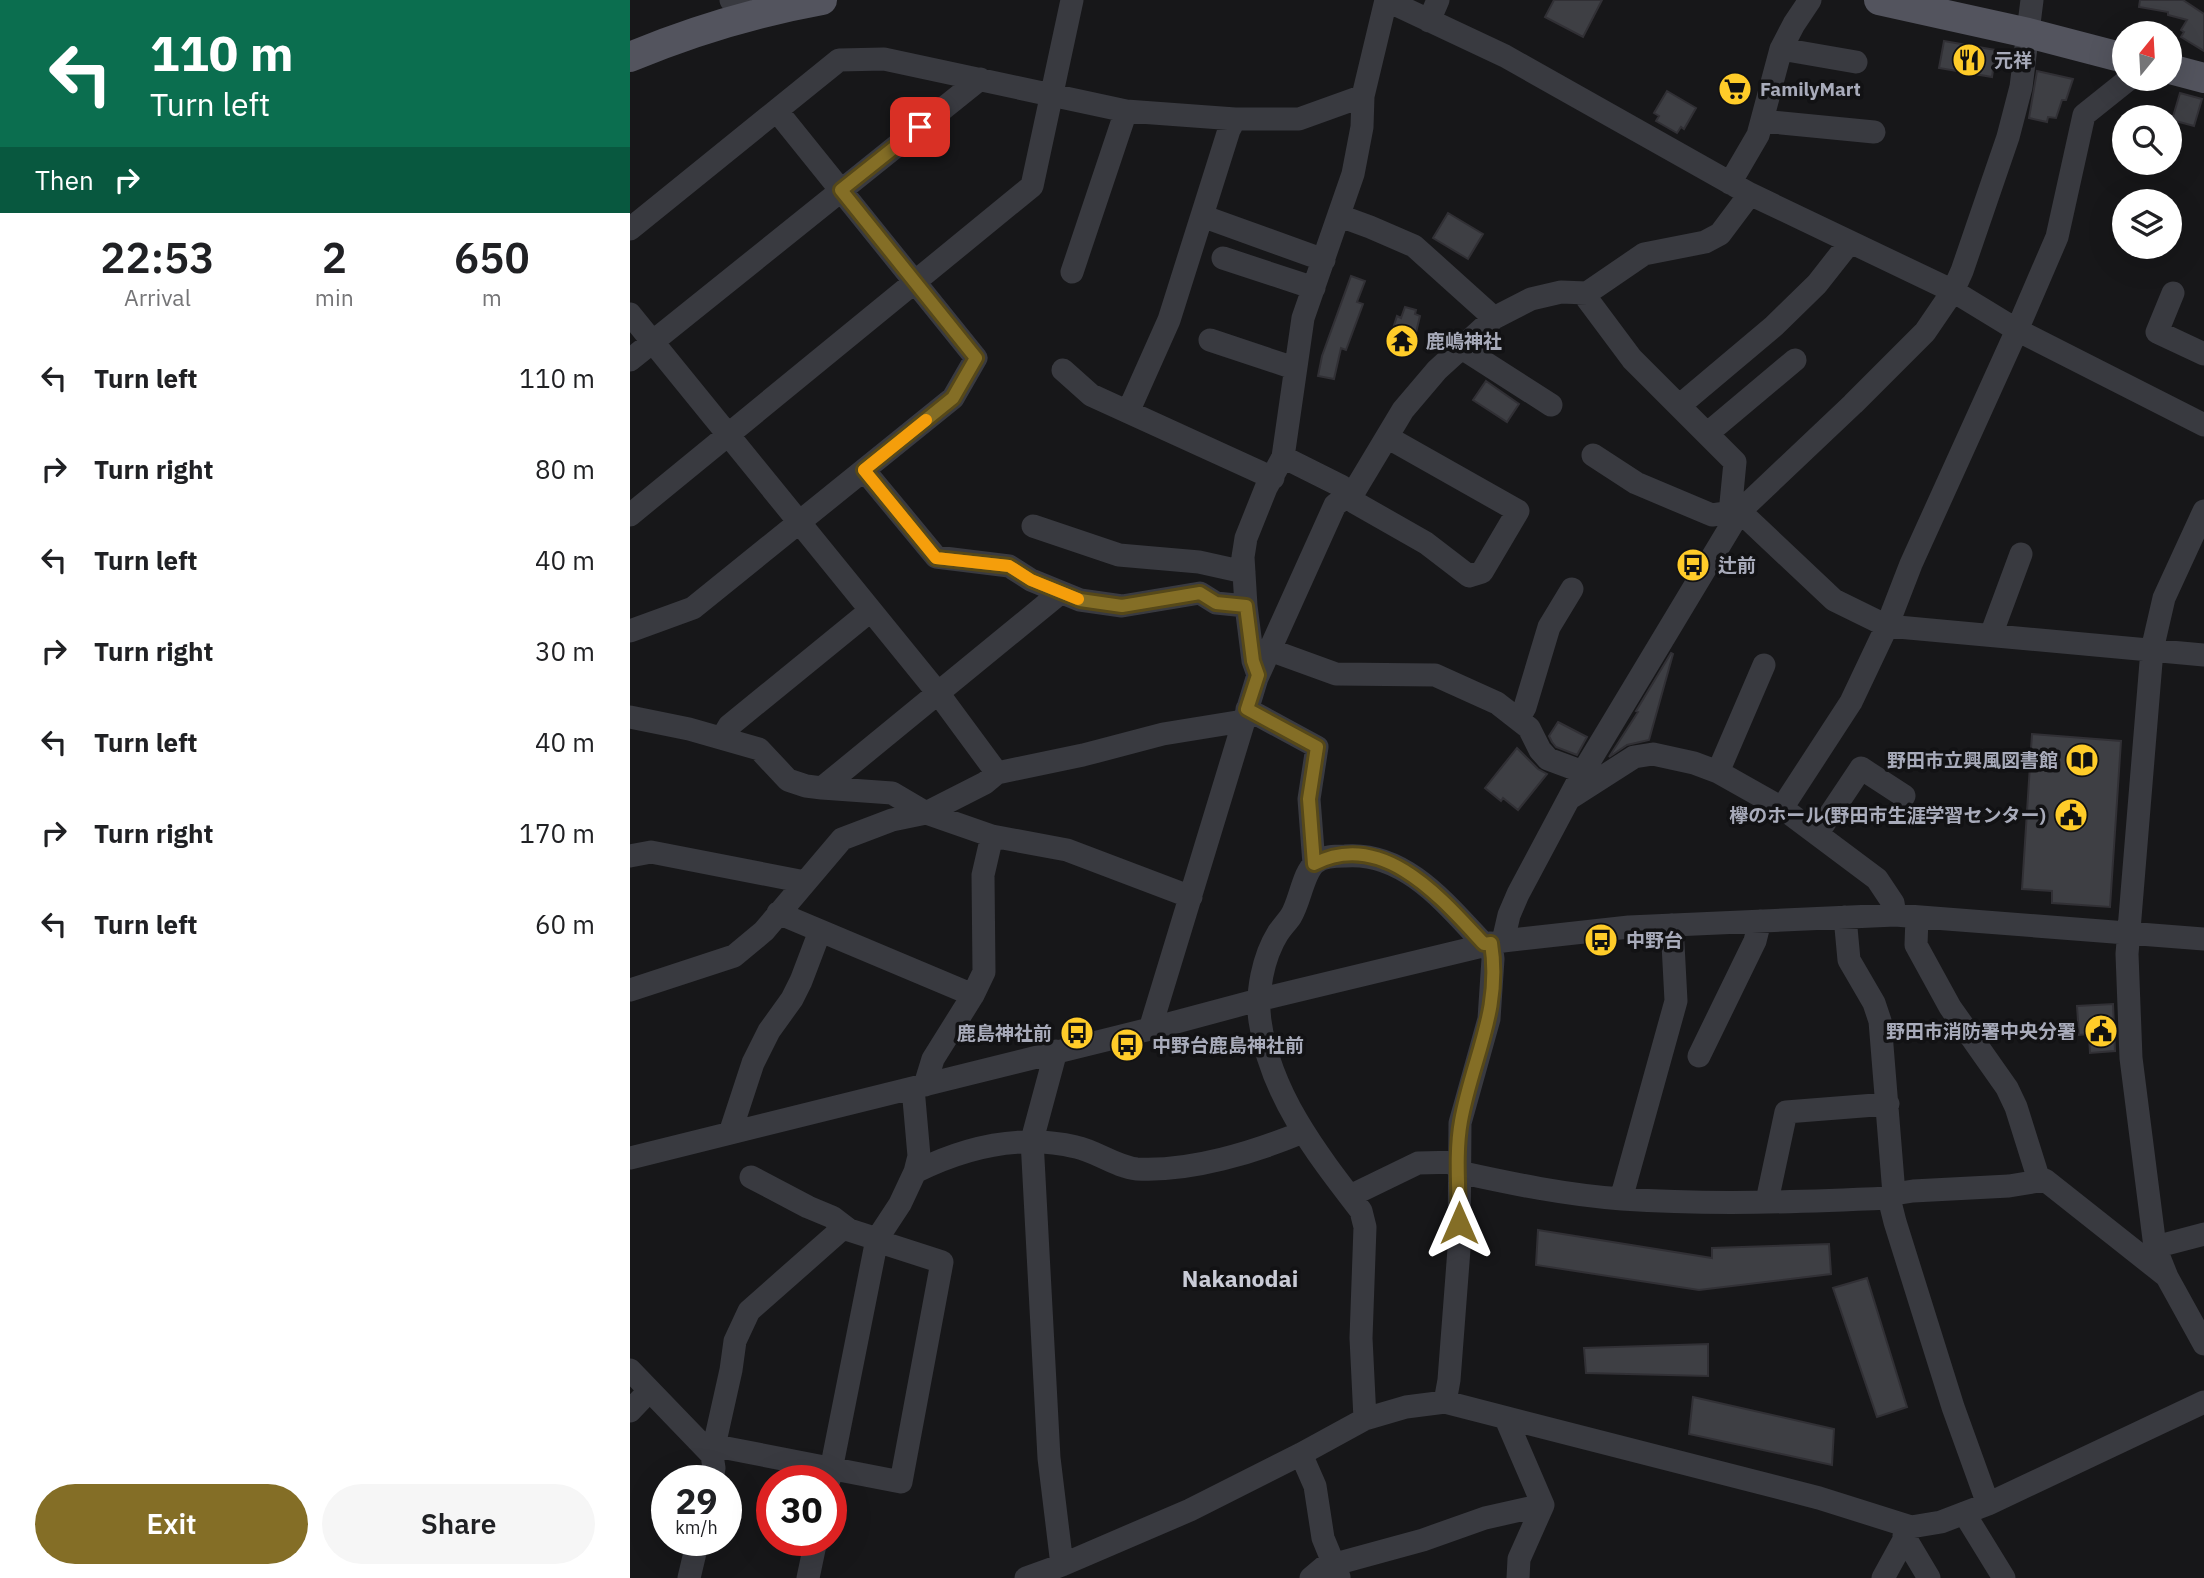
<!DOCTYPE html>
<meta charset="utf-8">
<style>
:root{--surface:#fff;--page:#f6f6f6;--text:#202124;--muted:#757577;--accent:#846e26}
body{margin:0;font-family:"IBM Plex Sans","Noto Sans JP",sans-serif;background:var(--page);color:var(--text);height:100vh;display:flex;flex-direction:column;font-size:26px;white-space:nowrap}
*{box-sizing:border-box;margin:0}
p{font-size:23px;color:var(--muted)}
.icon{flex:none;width:38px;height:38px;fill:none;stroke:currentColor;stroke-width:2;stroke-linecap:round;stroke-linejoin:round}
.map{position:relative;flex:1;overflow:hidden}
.panel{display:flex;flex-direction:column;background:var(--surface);width:630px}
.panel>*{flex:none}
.banner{background:#0b6e4f;color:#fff;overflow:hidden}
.needle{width:46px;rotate:18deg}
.fabs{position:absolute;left:1482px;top:21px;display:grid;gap:14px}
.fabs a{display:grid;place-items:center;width:70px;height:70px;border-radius:50%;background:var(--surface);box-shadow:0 7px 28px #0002;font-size:35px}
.speed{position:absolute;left:21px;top:1465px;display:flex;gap:14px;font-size:35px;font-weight:700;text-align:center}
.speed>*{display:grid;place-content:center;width:91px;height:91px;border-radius:50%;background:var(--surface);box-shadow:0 7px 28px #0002;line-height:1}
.speed small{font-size:18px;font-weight:400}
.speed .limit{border:10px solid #d22;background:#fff;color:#111}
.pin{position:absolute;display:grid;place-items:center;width:60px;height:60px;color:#fff;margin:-30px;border-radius:14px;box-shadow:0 4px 10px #0006}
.me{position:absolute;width:77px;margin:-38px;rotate:0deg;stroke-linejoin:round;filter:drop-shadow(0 0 5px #0008)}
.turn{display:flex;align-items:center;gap:24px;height:147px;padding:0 35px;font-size:32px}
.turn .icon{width:91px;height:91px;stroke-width:2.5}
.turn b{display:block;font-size:49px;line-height:60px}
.then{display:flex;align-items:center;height:66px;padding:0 35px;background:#0003;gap:14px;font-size:26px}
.eta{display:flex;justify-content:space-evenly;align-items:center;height:119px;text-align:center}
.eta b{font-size:42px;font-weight:600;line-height:49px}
.cta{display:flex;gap:14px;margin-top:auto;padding:14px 35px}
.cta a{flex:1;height:80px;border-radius:42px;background:var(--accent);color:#fff;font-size:28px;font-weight:600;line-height:80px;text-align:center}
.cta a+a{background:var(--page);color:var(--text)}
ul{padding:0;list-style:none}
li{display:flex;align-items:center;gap:21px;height:91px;padding:0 35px}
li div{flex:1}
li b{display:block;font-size:26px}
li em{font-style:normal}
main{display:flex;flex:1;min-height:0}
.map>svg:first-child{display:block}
.building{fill:#3e3f44;stroke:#313035;stroke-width:2}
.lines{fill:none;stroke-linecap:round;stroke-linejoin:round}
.minor{stroke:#393a40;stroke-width:23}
.major{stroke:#53545e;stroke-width:30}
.route-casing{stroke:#564819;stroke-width:18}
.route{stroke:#846e26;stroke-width:12}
.slow{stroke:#f59e0b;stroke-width:12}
.labels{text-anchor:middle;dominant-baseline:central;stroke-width:7;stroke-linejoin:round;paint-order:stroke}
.poi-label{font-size:19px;font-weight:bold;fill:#a8abba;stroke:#121214;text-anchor:start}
.quarter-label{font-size:23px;font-weight:bold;fill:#c9cbd6;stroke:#121214}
</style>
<main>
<section class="panel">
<div class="banner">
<div class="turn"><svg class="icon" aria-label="left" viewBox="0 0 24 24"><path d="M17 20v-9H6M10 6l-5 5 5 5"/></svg><div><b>110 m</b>Turn left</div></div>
<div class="then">Then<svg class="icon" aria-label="right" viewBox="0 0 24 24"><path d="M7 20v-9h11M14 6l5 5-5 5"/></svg></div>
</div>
<div class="eta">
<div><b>22:53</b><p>Arrival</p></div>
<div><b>2</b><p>min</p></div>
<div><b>650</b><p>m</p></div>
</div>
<ul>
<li><svg class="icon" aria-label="left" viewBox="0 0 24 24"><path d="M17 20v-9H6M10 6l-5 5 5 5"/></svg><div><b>Turn left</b></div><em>110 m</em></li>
<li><svg class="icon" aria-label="right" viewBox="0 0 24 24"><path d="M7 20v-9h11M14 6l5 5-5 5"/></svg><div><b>Turn right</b></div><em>80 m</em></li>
<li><svg class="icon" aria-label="left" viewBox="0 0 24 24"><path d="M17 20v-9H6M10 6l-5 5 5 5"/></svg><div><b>Turn left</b></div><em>40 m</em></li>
<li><svg class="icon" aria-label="right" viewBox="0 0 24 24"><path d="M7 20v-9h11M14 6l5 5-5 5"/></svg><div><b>Turn right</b></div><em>30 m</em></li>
<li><svg class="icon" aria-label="left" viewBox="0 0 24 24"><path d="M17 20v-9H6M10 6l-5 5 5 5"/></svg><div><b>Turn left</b></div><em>40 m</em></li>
<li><svg class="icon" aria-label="right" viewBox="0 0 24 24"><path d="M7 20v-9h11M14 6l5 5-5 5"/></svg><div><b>Turn right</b></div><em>170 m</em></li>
<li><svg class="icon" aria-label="left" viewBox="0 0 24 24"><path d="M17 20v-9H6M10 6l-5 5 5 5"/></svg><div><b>Turn left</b></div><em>60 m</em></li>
</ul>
<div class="cta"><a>Exit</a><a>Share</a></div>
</section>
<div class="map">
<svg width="1574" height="1578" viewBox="0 0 1574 1578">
<rect width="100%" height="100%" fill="#171719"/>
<path class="building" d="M924,0H972L953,37L915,17Z
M1510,0H1553L1574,14V51L1551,37L1554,32L1551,30L1557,20L1538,15V12L1509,7Z
M1314,41L1366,50L1362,77L1309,68Z
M1407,71L1443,79L1436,100H1432L1426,118L1418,117L1417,122L1399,118Z
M1037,91L1066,108L1054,129L1051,127L1047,133L1026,121L1029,116L1024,113Z
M1550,93L1572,99L1564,126L1542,120Z
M818,213L853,234L838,259L803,238Z
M721,276L735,281L727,302L733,304L716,350L711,348L704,379L688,376L692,356Z
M775,307L786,310L785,314L790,316L782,349L776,348L775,351L762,347L763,343L759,341L767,316L771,318Z
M856,381L889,404L877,422L843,400Z
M1041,653L1043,654L1019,740L997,745L979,757L1008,712L1006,711Z
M928,722L957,737L947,755L926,747L922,742L919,736Z
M1402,734L1491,741L1480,907L1422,903V891L1392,889Z
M887,748L908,769L917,774L888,810L873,798L871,801L855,788Z
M1483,1004L1485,1051L1460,1053L1459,1034L1449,1035L1447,1006Z
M908,1230L1082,1258V1248L1199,1244L1201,1274L1069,1290L906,1265Z
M1237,1278L1277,1407L1247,1417L1203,1288Z
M1078,1344V1376L956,1373L954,1348Z
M1063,1397L1204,1429L1202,1465L1059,1434Z"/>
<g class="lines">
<path class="minor" d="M101,0L122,15
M756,0L875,56L1120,194L1323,291L1387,330L1574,425
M799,21L808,0
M1151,49L1226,62
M1132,121L1244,132
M1100,183L1128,135L1151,49L1164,24L1180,0
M572,216L694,260
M710,216L740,227L784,246L864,318
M0,229L209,60L254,59L496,111L605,119H669L733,96
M593,258L684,288
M442,272L496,111
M957,293L958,300L1002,359L1105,462L1101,503L1204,600L1257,626L1574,655
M1543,293L1527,332L1574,354
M0,314L308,693L367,773
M580,340L664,368
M832,348L921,405
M0,360L350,79
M433,370L461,395L643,478
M1049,406L1144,326L1187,284L1220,242
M498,412L539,320L599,130L605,119
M1078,433L1165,360
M963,455L1006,483L1082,515L1110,511
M653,457L711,486L714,498
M234,470L306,557L379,566L401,580L450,600L492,606L570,593L586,603L616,606
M720,495L724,502L796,543L839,576L852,572L888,511L757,437
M1574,511L1534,598L1522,650L1497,954L1501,1058L1525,1247L1537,1277L1574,1344
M0,515L402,186L442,0
M403,526L489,555L569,562L614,572
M0,631L63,608L323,398L346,358L147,111
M1361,635L1391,554
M640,650L706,674L805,675L867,703L899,728L910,750L918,759L953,772
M628,675L623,661L616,606L613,557L616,538L636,488L653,457L673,318L723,174L732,127L733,96L756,0
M617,709L687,747L679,799L684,864
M0,717L59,729L129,749L158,780L176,786L192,788L430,593
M889,718L895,707L919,627L942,589
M92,738L99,726L240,611
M1088,772L1134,665
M192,788L262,793L296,813L362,836L353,875L354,972L343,995L303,1059L295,1085
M940,798L1004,757L1023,754L1064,763L1088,772L1152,808L1247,879L1263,903L1265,915
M1152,808L1221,702L1257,626L1281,564L1387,330L1427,237L1454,115L1499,79
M1187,834L1231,768L1274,796
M362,836L437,850L561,897
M0,856L21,852L175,882
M148,913L343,995
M1215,917L1219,960L1244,1003L1250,1021L1264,1194
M1287,917L1286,945L1320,1007L1377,1088L1386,1107L1409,1180
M873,941L879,915L888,894L953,772L1110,511L1223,404L1295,332L1323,291L1332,271L1378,137L1391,87L1402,0
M0,990L104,956L134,931L212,839L262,820L296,813L355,783L367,773L453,755L533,734L613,721
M520,1029L627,678L705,505L725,490L773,410L807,370L864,318L901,299L931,292L957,293L1014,254L1075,242L1090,234L1120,194
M426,1051L402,1140L419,1458L432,1565
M1069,1056L1125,941L1130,921
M100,1133L123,1063L139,1031L162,999L171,981L190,931
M0,1158L520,1029L628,1000L873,941L999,927L1265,915L1574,939
M285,1172C335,1147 391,1134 446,1147C466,1151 486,1167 507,1169C560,1172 625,1152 673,1132
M829,1172C883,1184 937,1195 992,1199C1081,1205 1171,1202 1259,1198L1264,1194L1283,1191L1379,1186L1415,1180L1535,1275
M121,1177L178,1207L202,1217L219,1230
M720,1196L788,1163L829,1162
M1259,1198L1265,1222L1323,1407L1358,1504
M991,1199L1046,1001L1042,925
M1137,1201L1156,1112L1258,1104
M1525,1247L1574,1234
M0,1370L82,1455L101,1370L105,1341L119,1311L213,1228L247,1239
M815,1402L819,1380L829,1249L830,1123L859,1019L863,959L861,943
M0,1411L19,1391
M735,1419L731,1338L735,1227L731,1211C687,1154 640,1094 630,1021C626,993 633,957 648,933C652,927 657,922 661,916C670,902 673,873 685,863C693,856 705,856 715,856C775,851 817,905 854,944
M876,1419L913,1505L889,1559L888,1578
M86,1446L271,1482L312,1262L247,1241
M671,1454L685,1486L693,1538L709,1577
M82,1480L84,1468L82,1455
M199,1480L247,1239L270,1204L285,1172L289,1156L283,1088
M1334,1513L1374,1578
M1274,1536L1299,1578
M59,1578L68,1540
M178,1578L186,1540
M396,1578L432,1565L560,1510L671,1454L735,1419L776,1407L815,1402L1189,1498L1281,1527L1311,1522L1358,1504L1574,1402
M681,1578L694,1567L793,1540L855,1518L913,1505
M1253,1578L1281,1527"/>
<path class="major" d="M1249,0L1398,33L1494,58
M0,57C62,31 126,12 192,0
M1540,69L1574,78"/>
</g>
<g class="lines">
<defs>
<path id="route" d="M290,127L211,190L346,358L323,398L234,470L306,558L379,566L401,580L450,600L492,606L570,593L586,603L616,606L623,661L628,675L617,709L687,747L679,799L684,864C753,828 812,899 854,944L861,943C872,1010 842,1059 831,1121C825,1154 829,1190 829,1223"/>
</defs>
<use href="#route" class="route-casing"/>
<use href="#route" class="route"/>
<path class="slow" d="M296,420L234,470L306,558L379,566L401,580L448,599"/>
</g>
<defs>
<symbol id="restaurant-disc" viewBox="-11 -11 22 22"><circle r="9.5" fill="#ffcc29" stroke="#121214"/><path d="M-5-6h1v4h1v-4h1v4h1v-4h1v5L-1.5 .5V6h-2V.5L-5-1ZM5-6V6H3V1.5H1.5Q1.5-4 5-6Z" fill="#111"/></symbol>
<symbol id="supermarket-disc" viewBox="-11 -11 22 22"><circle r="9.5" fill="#ffcc29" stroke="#121214"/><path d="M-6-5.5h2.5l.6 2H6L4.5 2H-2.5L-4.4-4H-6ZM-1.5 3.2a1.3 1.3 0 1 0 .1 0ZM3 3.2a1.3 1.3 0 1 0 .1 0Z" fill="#111"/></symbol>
<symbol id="temple-disc" viewBox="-11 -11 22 22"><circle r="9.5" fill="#ffcc29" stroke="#121214"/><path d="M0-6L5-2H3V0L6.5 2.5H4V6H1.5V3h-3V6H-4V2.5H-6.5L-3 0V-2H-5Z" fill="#111"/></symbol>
<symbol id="bus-disc" viewBox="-11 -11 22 22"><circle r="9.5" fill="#ffcc29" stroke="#121214"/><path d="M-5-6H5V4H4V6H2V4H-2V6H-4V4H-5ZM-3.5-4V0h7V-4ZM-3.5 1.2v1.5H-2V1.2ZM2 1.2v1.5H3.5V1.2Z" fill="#111"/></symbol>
<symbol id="library-disc" viewBox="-11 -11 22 22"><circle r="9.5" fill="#ffcc29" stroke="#121214"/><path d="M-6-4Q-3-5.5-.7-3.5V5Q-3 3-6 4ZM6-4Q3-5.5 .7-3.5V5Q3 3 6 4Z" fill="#111"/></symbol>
<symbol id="civic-disc" viewBox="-11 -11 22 22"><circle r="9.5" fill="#ffcc29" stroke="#121214"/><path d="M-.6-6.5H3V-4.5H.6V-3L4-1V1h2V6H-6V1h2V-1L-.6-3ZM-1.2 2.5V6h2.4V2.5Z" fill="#111"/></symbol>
</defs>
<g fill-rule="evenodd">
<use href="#restaurant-disc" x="1320" y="41" width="38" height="38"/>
<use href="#supermarket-disc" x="1086" y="70" width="38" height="38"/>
<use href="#temple-disc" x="753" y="322" width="38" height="38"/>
<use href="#bus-disc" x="1044" y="546" width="38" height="38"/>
<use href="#library-disc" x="1433" y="741" width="38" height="38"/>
<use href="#civic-disc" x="1422" y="796" width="38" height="38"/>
<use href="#bus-disc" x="952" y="921" width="38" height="38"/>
<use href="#civic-disc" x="1452" y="1012" width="38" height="38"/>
<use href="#bus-disc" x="428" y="1014" width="38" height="38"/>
<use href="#bus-disc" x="478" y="1026" width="38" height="38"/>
</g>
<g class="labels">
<g class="poi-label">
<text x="1364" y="60">元祥</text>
<text x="1130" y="89">FamilyMart</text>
<text x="796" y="341">鹿嶋神社</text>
<text x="1088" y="565">辻前</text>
<text x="1428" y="760" text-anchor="end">野田市立興風図書館</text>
<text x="1416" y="815" text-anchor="end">欅のホール(野田市生涯学習センター)</text>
<text x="996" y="940">中野台</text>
<text x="1446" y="1031" text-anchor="end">野田市消防署中央分署</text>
<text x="422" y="1033" text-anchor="end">鹿島神社前</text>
<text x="522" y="1045">中野台鹿島神社前</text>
</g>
<g class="quarter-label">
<text x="610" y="1278">Nakanodai</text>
</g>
</g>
</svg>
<div class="fabs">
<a><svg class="needle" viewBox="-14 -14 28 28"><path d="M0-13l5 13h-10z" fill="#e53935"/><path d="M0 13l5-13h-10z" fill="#757577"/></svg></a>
<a><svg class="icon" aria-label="search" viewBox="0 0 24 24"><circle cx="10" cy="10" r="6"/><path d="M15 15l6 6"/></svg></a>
<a><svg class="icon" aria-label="layers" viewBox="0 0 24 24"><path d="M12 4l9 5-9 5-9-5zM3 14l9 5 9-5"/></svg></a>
</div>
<div class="speed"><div>29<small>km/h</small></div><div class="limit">30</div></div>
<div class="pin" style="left:290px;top:127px;background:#d93025"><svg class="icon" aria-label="arrive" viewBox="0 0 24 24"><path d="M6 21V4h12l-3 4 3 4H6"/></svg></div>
<svg class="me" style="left:829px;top:1223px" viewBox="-20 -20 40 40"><path d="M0-17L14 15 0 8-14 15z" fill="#846e26" stroke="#fff" stroke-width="4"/></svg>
</div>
</main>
